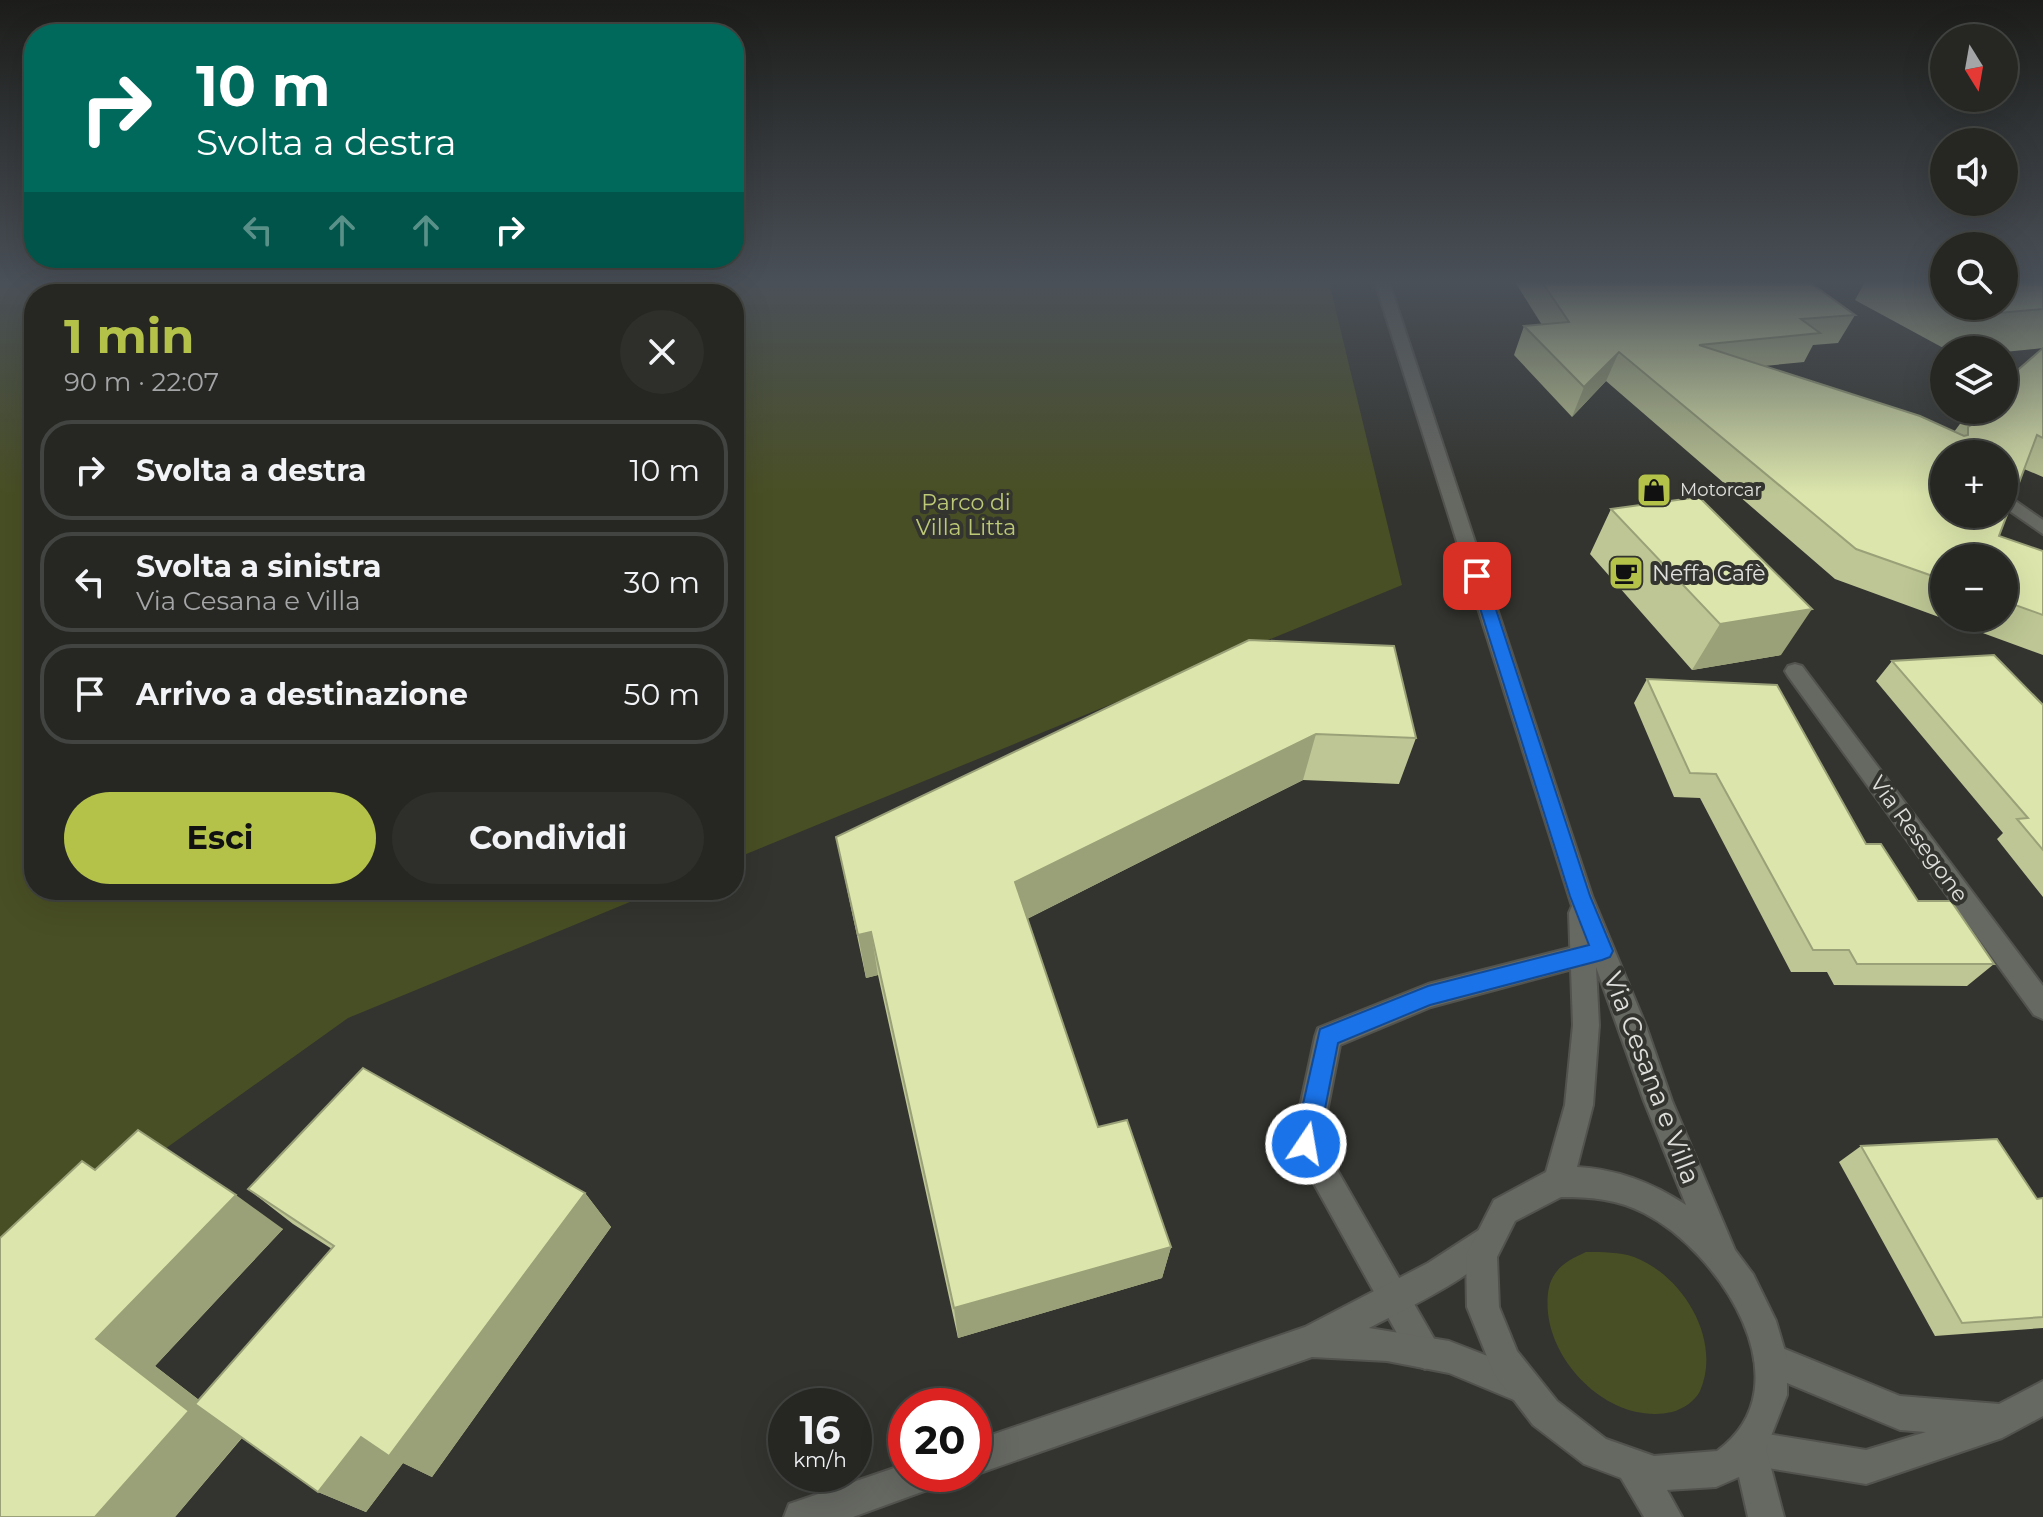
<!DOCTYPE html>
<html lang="it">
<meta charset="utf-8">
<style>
:root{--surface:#262723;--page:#2e2f2b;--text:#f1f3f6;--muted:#a4a5a6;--line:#424441;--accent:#b4c24a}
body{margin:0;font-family:Montserrat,sans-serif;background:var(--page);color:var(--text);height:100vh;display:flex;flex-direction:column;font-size:30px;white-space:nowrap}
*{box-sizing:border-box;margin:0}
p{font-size:26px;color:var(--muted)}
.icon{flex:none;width:44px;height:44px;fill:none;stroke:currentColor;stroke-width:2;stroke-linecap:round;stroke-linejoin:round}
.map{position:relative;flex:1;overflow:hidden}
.details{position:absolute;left:24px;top:284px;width:720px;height:616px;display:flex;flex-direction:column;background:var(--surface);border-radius:32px;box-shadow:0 8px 32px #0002,0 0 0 2px var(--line)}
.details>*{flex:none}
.banner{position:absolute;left:24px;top:24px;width:720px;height:244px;border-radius:32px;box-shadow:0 8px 32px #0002,0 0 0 2px var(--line);background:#00695c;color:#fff;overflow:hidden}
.needle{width:52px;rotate:169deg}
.buttons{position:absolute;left:1930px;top:24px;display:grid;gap:16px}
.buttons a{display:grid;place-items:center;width:88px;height:88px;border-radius:50%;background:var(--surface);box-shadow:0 8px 32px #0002,0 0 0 2px var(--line);font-size:40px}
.speed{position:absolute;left:768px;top:1388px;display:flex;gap:16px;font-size:40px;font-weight:700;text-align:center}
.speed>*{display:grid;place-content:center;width:104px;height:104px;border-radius:50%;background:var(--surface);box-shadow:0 8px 32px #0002,0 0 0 2px var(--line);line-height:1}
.speed small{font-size:20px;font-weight:400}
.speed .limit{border:12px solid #d22;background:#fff;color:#111}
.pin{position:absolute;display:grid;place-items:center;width:68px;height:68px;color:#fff;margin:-34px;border-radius:16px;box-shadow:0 4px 12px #0006}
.me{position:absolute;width:88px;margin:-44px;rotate:12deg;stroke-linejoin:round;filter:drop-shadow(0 0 6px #0008)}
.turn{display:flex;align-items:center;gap:28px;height:168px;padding:0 40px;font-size:36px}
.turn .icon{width:104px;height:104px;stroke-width:2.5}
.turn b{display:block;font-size:56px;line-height:68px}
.lanes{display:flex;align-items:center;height:76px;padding:0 40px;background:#0003;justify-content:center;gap:40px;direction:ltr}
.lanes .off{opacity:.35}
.round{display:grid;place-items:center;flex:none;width:84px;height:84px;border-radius:42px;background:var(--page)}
.overview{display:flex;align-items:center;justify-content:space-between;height:136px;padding:0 40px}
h1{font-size:48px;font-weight:700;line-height:60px;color:var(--accent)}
.button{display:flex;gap:16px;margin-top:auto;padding:16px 40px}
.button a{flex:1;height:92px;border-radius:48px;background:var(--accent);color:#111;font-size:32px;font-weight:700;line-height:92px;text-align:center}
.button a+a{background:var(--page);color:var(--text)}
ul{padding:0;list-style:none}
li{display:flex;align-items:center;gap:24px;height:100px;margin:0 16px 12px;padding:0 24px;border:4px solid var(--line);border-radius:32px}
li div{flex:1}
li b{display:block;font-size:30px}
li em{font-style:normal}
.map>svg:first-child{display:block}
.green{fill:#494f24}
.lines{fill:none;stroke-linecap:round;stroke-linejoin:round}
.service-casing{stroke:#52524e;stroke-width:4}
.minor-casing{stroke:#52524e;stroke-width:4}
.secondary-casing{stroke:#52524e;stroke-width:4}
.service{fill:#666862;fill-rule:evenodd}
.minor{fill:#666862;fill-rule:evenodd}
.secondary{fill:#666862;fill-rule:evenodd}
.wall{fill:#bdc694;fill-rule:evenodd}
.shaded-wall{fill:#9aa178}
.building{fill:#dce6ac;stroke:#9aa178;stroke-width:2;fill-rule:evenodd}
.route{fill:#1a73e8;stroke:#114b97;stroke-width:2}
.labels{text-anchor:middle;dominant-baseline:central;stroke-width:8;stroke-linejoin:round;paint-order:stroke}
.far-poi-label{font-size:18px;fill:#dfe0dd;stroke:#33342f;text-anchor:start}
.park-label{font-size:22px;fill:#bdc977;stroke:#33342f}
.poi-label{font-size:22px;fill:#dfe0dd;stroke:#33342f;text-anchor:start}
.street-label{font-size:22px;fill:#dfe0dd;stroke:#33342f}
.near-street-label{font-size:26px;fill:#dfe0dd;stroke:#33342f}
</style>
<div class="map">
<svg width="2043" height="1517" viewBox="0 0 2043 1517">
<rect width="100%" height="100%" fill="#33342f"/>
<path class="green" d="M0,282H1329L1402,585L734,859V294H34V890H659L348,1018L0,1267Z
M1586,1252C1603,1252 1619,1252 1634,1257C1684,1276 1722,1341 1700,1391C1695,1401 1683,1409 1672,1412C1614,1425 1554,1369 1548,1313C1547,1302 1547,1287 1553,1277C1560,1264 1573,1258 1586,1252Z"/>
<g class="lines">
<defs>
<path id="service" d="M1597,941L1606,944L1610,952L1606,960L1431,1007L1340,1045L1321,1142L1436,1342L1441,1353L1436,1364L1425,1369L1414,1364L1292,1144L1315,1037L1318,1028L1428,984Z"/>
<path id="minor" d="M2004,493L2043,520V534L2004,507Z
M1795,664L1802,666L2043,986V1019L2034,1015L1788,676L1785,671L1788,666Z
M1485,1226L1496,1230L1500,1241C1487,1272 1401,1311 1369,1328L1449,1341L1526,1371L1531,1383L1526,1395L1514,1400L1449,1373L1387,1361L1312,1357L974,1475L971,1474H974V1441L1305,1327L1428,1263Z
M1770,1343L1900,1396L1999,1404L2043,1381V1416L2002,1438L1866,1484L1749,1465L1737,1460L1732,1448L1737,1436L1749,1431L1866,1450L1926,1432L1900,1430L1758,1371L1754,1359L1758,1347Z
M906,1464V1474H943L938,1486L853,1517H784L789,1504Z"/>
<path id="secondary" d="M1375,282H1389L1592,896L1646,1026L1672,1101L1735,1250L1753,1274L1776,1321L1787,1358V1395L1766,1449L1784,1517H1748L1739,1477L1716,1487L1667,1490L1682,1517H1644L1621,1478L1584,1464L1533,1425L1494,1374L1467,1307L1466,1255L1494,1200L1546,1172L1565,1105L1573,1025L1569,913L1572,906ZM1596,967L1644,1101L1686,1205C1653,1183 1617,1169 1577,1167L1593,1105L1599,1025ZM1561,1197C1590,1197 1617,1199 1644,1213C1719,1251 1808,1385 1717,1451L1654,1456L1606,1439L1557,1401L1517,1351L1499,1307L1497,1257L1515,1221Z"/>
</defs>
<use href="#service" class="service-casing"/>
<use href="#minor" class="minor-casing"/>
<use href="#secondary" class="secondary-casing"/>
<use href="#service" class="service"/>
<use href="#minor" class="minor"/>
<use href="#secondary" class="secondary"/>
</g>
<path class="wall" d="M1515,282H1809L1855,315L1838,343L1813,345L1804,362L1764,366L1954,432L1965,417L2043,348L2004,352V350H1947L1855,300L1865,282H1944V306H2004L2043,282V477L2024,469L1999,536L2043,551V655L1835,579L1606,381L1572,417L1514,355L1524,326L1542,325ZM1944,558H2004V618H1944Z
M1611,509L1781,655L1692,670L1590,554Z
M1249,640L1416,738L1399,784L1303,780L1027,919L1098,1127L1171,1247L1162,1278L958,1338L878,975L866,978L836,837Z
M1892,661L2043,705V897L1997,839L2003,833L1876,681Z
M1647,679L1866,844L1918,901L1994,964L1967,986L1834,985L1827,972H1791L1700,798L1674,797L1634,703Z
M1861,1146L2037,1199L2043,1198V1328L1935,1336L1839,1162Z
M95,1170L283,1229L155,1366L199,1400L332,1249L293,1224L248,1189L585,1193L611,1227L432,1477L403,1463L366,1512L318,1492L242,1438L175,1517H0Z"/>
<path class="shaded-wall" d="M1619,352L1606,381L1572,417L1584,387Z
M1812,609L1781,655L1692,670L1720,624Z
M1316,734L1303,780L1015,925V882Z
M871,932L878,975L866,978L858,935Z
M585,1193L611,1227L432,1477L403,1463L366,1512L318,1492L361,1437Z
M236,1195L283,1229L155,1366L244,1435L175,1517H95L96,1339Z
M1171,1247L1162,1278L958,1338L954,1308Z"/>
<path class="building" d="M1542,282H1809L1855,315L1801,319L1820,333L1699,345L1920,416L1964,436L1968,435V427L1973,424L1965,417L1973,410H2004V382L2043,348V438L2037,435L1999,536L2043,551V615L2004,601V558H1944V580L1856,549L1619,352L1584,387L1524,326L1569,322ZM1944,454H2004V514H1944Z
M1924,282H1944V292Z
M2004,282H2043V309L1987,314L1971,306H2004Z
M1699,497L1812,609L1720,624L1611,509Z
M1249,640L1394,646L1416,738L1316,734L1015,882L1098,1127L1127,1120L1171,1247L954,1308L871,932L858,935L836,837Z
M1994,655L2043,705V850L2017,819L2028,818L1892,661Z
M1647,679L1777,685L1866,844H1881L1918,901H1951L1994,964H1857L1849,950H1813L1716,774L1690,773Z
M363,1068L585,1193L389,1456L361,1437L318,1492L195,1404L334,1246L248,1189Z
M138,1130L236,1195L96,1339L189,1411L95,1517H0V1238L82,1161L95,1170Z
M1997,1139L2037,1199L2043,1198V1317L1962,1323L1861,1146Z"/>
<linearGradient id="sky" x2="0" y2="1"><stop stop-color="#1c1d1a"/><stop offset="0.57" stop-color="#4a5058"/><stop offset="1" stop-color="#4a5058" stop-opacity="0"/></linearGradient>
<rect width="2043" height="495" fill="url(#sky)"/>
<path class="route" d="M1477,571L1485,576L1590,896L1613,951L1610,957L1602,960L1430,1005L1338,1043L1318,1144L1314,1153L1306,1156L1297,1153L1294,1144L1320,1029L1428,986L1589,945L1570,896L1470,576Z"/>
<defs>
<symbol id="shop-square" viewBox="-11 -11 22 22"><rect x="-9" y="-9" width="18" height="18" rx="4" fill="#b4c24a" stroke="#33342f"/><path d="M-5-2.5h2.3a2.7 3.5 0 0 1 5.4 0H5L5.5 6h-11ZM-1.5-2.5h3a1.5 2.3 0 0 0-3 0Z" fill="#111"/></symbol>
<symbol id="cafe-square" viewBox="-11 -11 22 22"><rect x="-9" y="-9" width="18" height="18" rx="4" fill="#b4c24a" stroke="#33342f"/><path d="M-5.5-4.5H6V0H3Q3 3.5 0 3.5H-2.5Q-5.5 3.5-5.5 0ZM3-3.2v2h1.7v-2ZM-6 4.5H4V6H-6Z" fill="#111"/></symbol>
</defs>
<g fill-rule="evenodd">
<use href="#shop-square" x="1634" y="470" width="40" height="40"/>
<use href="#cafe-square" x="1606" y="553" width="40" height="40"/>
</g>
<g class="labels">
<g class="far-poi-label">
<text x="1680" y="490">Motorcar</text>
</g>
<g class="park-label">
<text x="966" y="502">Parco di<tspan x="966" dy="25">Villa Litta</tspan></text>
</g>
<g class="poi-label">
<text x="1652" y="573">Neffa Cafè</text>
</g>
<g class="street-label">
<text transform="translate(1919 839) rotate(54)">Via Resegone</text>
</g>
<g class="near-street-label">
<text transform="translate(1652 1078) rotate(69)">Via Cesana e Villa</text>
</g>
</g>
</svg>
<div class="buttons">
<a><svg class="needle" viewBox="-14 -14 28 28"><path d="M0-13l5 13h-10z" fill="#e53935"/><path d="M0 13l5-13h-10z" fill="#a4a5a6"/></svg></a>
<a><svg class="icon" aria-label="sound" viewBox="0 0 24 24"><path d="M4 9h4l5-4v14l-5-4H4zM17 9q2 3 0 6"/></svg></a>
<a><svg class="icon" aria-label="search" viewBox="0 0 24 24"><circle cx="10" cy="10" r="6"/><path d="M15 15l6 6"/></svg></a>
<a><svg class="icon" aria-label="layers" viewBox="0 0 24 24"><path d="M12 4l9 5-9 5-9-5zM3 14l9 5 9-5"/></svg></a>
<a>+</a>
<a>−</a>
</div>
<div class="speed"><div>16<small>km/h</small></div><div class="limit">20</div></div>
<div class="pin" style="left:1477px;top:576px;background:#d93025"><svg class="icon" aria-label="arrive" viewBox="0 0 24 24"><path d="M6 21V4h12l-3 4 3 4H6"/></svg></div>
<svg class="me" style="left:1306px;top:1144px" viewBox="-20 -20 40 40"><circle r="17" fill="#1a73e8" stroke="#fff" stroke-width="3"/><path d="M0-11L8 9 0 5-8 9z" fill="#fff"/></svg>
<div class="banner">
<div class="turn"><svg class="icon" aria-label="right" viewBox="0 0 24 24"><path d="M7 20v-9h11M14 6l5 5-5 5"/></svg><div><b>10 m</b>Svolta a destra</div></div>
<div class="lanes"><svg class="icon off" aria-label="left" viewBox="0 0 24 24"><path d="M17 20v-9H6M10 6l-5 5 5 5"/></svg><svg class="icon off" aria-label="ahead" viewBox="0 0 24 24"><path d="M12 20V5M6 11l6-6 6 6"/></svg><svg class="icon off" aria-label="ahead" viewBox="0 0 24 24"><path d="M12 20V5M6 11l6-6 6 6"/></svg><svg class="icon" aria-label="right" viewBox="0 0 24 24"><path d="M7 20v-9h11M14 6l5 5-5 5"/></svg></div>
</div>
<section class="details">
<div class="overview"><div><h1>1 min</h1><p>90 m · 22:07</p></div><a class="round"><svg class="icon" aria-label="close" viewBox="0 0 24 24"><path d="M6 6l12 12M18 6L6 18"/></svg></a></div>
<ul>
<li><svg class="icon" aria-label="right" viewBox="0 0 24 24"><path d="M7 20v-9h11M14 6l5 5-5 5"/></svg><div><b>Svolta a destra</b></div><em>10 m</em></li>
<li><svg class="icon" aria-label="left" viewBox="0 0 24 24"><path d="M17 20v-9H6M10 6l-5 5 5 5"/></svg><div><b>Svolta a sinistra</b><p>Via Cesana e Villa</p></div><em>30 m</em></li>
<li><svg class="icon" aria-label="arrive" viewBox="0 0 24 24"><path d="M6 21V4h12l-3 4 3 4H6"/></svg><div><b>Arrivo a destinazione</b></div><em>50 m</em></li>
</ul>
<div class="button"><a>Esci</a><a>Condividi</a></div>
</section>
</div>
